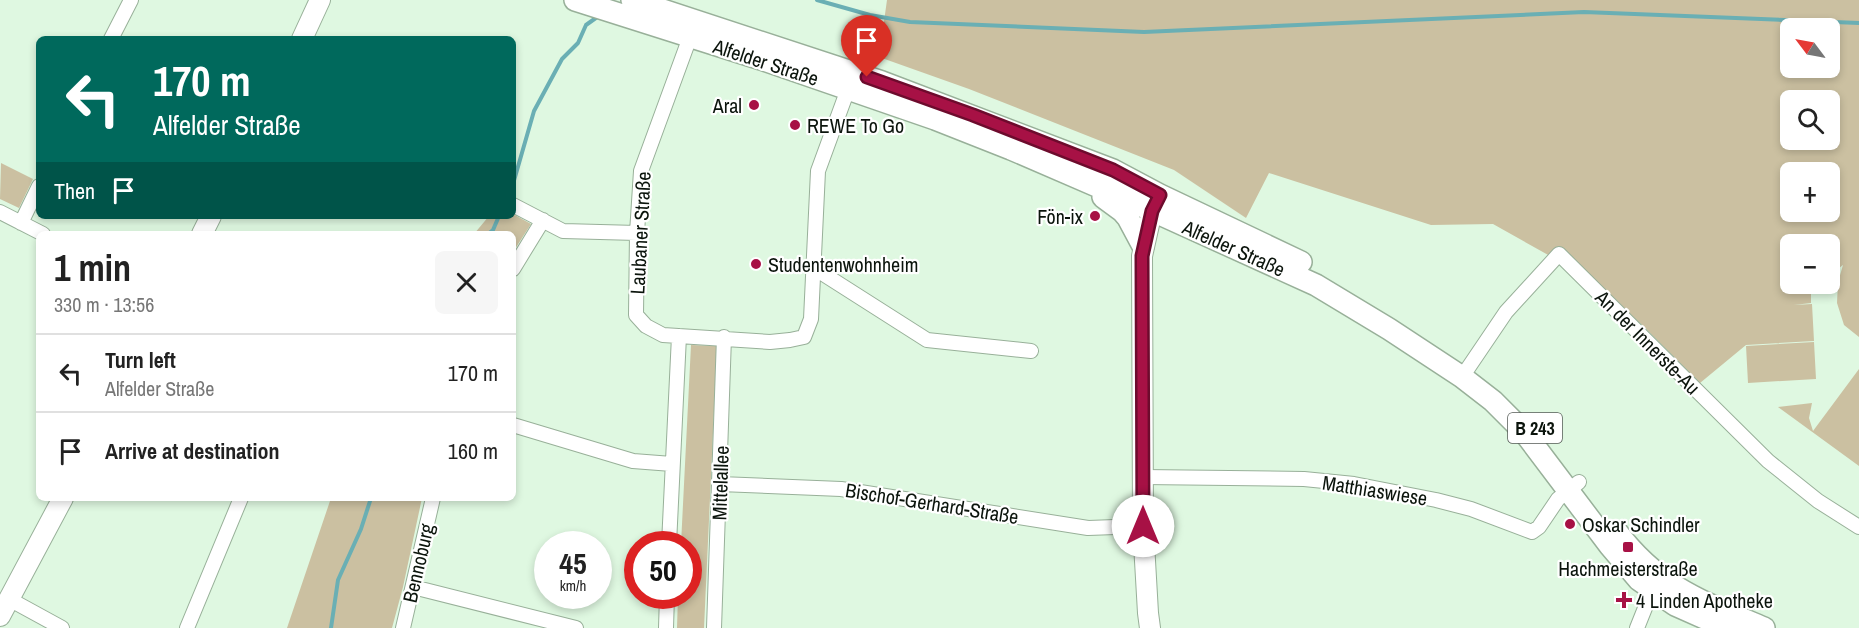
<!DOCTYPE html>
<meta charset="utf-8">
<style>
:root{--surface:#fff;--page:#f6f6f6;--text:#222;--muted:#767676;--line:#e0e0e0}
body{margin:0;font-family:"Archivo Narrow",sans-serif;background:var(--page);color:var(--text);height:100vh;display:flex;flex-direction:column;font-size:22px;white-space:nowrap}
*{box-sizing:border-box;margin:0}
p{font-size:20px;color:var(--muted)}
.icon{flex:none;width:33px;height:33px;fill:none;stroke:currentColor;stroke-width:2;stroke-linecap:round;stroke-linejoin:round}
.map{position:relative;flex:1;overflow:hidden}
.panel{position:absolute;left:36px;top:231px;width:480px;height:270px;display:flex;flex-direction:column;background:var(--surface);border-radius:9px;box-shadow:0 3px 9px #0003}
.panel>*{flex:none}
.hud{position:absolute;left:36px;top:36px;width:480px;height:183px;border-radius:9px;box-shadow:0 3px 9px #0003;background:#00695c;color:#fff;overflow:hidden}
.needle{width:39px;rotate:302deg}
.buttons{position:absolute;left:1780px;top:18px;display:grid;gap:12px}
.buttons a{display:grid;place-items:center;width:60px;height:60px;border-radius:9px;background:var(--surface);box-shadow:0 3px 9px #0003;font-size:30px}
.speed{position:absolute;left:534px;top:531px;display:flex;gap:12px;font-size:30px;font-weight:700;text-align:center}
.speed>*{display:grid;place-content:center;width:78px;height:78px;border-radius:50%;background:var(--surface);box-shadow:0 3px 9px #0003;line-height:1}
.speed small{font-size:15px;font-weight:400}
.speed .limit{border:9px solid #d22;background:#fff;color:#111}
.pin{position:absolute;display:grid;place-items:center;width:51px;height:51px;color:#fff;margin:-62px -26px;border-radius:50% 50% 50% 0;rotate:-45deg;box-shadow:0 0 6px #0007}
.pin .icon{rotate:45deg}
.me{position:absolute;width:66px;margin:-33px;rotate:0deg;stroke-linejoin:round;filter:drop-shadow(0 0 4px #0008)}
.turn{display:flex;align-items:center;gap:21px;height:126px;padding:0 18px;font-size:27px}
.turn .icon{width:78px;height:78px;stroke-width:2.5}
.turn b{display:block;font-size:42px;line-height:51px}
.then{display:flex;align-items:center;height:57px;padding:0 18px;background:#0003;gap:12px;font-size:22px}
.round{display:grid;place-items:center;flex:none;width:63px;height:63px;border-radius:9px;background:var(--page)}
.headline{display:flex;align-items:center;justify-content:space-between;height:102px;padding:0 18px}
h1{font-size:36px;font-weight:700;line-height:45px}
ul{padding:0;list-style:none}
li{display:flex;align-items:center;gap:18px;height:78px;padding:0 18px;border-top:2px solid var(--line)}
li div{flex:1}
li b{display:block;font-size:22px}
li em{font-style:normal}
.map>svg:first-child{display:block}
.green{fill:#cbc0a1;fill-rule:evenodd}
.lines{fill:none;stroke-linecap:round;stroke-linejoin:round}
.stream{stroke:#6aafb4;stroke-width:4}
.street-casing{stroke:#98b099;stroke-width:16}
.secondary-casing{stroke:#98b099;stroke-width:22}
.primary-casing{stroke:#98b099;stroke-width:24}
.street{stroke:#fff;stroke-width:14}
.secondary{stroke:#fff;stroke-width:20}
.primary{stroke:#fff;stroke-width:21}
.route-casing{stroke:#6d0b2d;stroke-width:15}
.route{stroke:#a71145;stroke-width:10}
.poi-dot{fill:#a71145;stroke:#fff;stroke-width:2}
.labels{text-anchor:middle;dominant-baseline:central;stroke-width:4.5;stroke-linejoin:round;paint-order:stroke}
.shield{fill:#fff;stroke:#545a55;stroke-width:1.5}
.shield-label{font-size:18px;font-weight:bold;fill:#0b140c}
.street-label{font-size:20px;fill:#0b140c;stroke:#fff}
.poi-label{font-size:20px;fill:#0b140c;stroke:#fff;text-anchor:start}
</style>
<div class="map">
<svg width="1859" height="628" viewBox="0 0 1859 628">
<rect width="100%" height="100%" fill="#dff8e1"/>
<path class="green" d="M887,0H1859V337L1844,325L1837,303L1838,282L1843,265L1830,275V244H1791V284H1819L1811,291V303L1794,305L1812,304L1814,341L1746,345L1700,383L1641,324L1550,256L1493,224L1431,225L1269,173L1246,218L1174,170L969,89L879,57ZM1791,28H1830V68H1791ZM1791,100H1830V140H1791ZM1791,172H1830V212H1791Z
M1,163L33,179L19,208L0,199Z
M513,214L531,224L513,252V234H474L489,216H513Z
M1814,342L1816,379L1748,383L1746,346Z
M691,345L717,346L704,628H677L678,596H688V544H681Z
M1859,369V466L1778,407L1812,403L1809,418L1813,431Z
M331,498H422L403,587L392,628H287Z"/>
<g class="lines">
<path class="stream" d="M817,0L870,15L910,22L1144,32L1584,12L1859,23
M513,184L534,111L562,59L578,43L586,25L600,15
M488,234L493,230L499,216
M331,628L338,580L361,529L371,498"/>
<defs>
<path id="street" d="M690,37L641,171L637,233L636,315L646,326L663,335L770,342L790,340L804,337L811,319L818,171L848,89
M111,39L131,0
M513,205L563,231L637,233
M0,212L43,234
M21,223L39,186
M814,268L927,340L1031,351
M513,269L543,220
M1462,377L1506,312L1559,254L1768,461L1818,501L1859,527
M513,425L633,461L672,464
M1143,477L1304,479L1354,484L1436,500L1471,509L1532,532L1539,527L1558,499L1579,482
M720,484L841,489L1088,528L1143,526
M669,544L679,336
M413,587L576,628
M9,599L62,628
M187,628L241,498
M403,628L433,498
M666,628L667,596
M714,628L724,337
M1637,628L1647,603L1659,585"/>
<path id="secondary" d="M302,39L320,0
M202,234L211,216
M0,616L63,498
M1150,628L1148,613L1143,526L1142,256L1152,211L1159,197"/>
<path id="primary" d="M575,0L761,59L935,119L1011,149L1120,196L1316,285L1389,329L1462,377L1493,401L1524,432L1610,546L1639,580L1675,605L1727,628
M632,0L882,82L1113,170L1160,195L1301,262
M1103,197L1122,211L1128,218L1143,246
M1617,532C1658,587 1703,602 1764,628"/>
</defs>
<use href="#street" class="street-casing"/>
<use href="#secondary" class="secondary-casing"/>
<use href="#primary" class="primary-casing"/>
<use href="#street" class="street"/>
<use href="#secondary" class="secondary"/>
<use href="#primary" class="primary"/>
</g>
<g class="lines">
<defs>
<path id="route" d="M867,77L973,115L1113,170L1160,195L1152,211L1142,256L1143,526"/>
</defs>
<use href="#route" class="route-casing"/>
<use href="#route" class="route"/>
</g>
<g class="poi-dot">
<circle cx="754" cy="105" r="6"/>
<circle cx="795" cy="125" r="6"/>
<circle cx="1095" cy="216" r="6"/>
<circle cx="756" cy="264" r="6"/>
<circle cx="1570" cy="524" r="6"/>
<rect x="1622" y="541" width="12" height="12" rx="3"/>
<path d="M1621 591h6v6h6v6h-6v6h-6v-6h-6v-6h6z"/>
</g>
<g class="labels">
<rect class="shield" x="1508" y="413" width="54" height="30" rx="4.5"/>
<g class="shield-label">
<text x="1535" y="428">B 243</text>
</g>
<g class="street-label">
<text transform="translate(766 62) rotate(18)">Alfelder Straße</text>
<text transform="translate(640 233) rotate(-87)">Laubaner Straße</text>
<text transform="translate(1234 248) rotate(24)">Alfelder Straße</text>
<text transform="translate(1648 342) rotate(45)">An der Innerste-Au</text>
<text transform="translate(720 483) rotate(-88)">Mittelallee</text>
<text transform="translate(1375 490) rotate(9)">Matthiaswiese</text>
<text transform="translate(932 503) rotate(9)">Bischof-Gerhard-Straße</text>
<text transform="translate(418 563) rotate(-77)">Bennoburg</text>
</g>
<g class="poi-label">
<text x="742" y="105" text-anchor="end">Aral</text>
<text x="807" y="125">REWE To Go</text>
<text x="1083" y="216" text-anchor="end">Fön-ix</text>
<text x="768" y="264">Studentenwohnheim</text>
<text x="1582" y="524">Oskar Schindler</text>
<text x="1628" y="568" text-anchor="middle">Hachmeisterstraße</text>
<text x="1636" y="600">4 Linden Apotheke</text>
</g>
</g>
</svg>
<div class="buttons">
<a><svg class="needle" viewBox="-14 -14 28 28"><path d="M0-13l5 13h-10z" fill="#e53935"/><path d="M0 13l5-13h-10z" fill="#767676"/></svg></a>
<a><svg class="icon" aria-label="search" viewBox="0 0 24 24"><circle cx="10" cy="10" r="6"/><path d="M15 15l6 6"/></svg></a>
<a>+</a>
<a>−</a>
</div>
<div class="speed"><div>45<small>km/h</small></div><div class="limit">50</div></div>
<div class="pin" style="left:867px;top:77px;background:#d93025"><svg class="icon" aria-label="arrive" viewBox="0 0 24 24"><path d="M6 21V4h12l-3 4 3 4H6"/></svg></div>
<svg class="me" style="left:1143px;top:526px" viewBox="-20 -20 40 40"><circle r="19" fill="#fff"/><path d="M0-13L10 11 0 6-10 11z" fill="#a71145"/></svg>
<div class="hud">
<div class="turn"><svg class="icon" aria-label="left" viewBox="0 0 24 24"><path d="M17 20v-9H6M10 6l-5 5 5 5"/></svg><div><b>170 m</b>Alfelder Straße</div></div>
<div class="then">Then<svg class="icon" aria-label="arrive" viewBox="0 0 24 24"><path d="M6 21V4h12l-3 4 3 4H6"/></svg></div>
</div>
<section class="panel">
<div class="headline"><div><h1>1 min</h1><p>330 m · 13:56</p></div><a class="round"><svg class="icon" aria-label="close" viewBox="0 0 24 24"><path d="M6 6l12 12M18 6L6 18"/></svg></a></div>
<ul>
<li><svg class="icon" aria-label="left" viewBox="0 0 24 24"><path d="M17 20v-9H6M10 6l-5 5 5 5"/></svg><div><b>Turn left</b><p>Alfelder Straße</p></div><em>170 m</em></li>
<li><svg class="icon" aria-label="arrive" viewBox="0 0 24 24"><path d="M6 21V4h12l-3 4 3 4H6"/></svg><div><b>Arrive at destination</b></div><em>160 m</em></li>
</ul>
</section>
</div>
